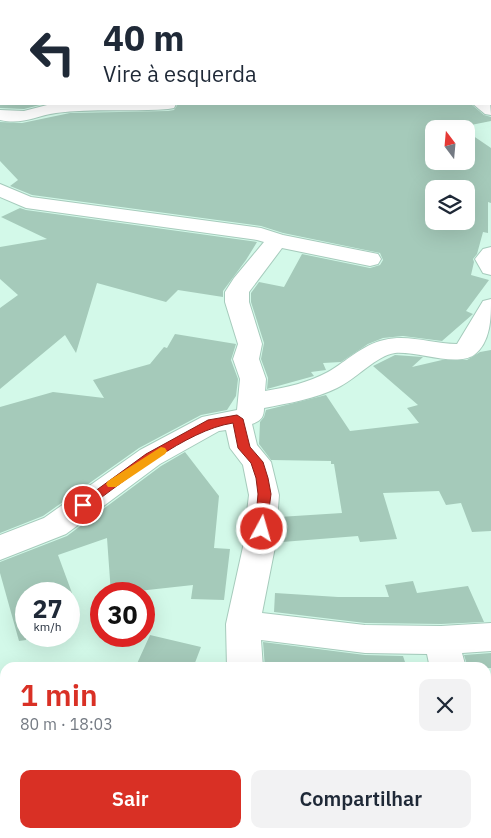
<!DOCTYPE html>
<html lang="pt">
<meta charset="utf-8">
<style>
:root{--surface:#fff;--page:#f2f2f3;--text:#1f2937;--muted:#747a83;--accent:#d93025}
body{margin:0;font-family:"IBM Plex Sans",sans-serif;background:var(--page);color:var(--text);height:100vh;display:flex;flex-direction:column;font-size:19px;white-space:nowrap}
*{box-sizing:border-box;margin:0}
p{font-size:16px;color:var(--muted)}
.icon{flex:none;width:28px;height:28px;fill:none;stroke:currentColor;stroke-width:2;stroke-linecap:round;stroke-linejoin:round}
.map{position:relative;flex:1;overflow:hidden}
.drawer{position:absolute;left:0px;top:662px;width:491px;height:176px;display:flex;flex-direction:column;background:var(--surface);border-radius:15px 15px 0 0;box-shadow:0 5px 20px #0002}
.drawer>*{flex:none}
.banner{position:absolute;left:0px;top:0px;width:491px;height:105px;box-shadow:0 5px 20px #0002;background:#fff;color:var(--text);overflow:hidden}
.needle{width:32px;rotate:344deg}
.fabs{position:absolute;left:425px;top:120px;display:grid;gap:10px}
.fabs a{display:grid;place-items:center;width:50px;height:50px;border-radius:10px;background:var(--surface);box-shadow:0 5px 20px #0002;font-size:25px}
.speed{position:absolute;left:15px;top:582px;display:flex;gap:10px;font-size:25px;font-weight:700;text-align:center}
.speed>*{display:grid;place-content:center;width:65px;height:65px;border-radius:50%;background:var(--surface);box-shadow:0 5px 20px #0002;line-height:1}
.speed small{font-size:12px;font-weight:400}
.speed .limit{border:8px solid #d22;background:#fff;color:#111}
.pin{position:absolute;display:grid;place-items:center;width:42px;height:42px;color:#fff;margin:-21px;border:2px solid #fff;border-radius:50%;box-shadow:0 1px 5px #0007}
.me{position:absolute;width:55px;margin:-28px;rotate:6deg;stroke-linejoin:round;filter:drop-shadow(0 0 4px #0008)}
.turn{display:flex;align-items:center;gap:18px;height:105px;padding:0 20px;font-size:22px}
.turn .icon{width:65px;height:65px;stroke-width:2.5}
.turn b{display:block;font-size:35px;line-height:42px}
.round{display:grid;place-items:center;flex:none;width:52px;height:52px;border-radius:10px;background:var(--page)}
.overview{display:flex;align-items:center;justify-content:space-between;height:85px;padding:0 20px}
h1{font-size:30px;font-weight:600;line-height:38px;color:var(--accent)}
.primary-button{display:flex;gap:10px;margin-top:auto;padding:10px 20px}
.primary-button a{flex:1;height:58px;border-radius:10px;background:var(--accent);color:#fff;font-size:20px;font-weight:600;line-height:58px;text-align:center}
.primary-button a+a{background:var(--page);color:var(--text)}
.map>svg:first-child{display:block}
.building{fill:#a5caba;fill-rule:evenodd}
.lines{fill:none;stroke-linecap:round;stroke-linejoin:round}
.minor-casing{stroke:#a6cbbc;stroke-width:2}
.minor{fill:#fff;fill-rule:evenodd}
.route{fill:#d93025;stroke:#8d1f18}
.slow{fill:#f59e0b}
</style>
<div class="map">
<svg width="491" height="838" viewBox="0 0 491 838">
<rect width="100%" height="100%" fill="#d3f9e9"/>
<path class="building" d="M0,104H44L24,109L0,108Z
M178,104H471L484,115L491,117V121L461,127L463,129H434V161H466V131L491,148V203L488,202V233L483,232L477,254L473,259L474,262L471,275L489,280L466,311L473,314L442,341L403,336L383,338L368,344L341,362L323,363L326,370L311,372L314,376L267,389L268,378L261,359L264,343L251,302V293L259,282L284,287L302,254L370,268L380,265L383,260L380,253L283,233L261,226L32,195L10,186L18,180L0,161V122L22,123L70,113L168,111L174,110ZM434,189H466V221H434Z
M20,208L26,210L257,242L246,260L223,291V297L178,290L166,302L97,283L76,353L65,335L0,389V308L18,295L0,279V247L47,239L1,217Z
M175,334L236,344L231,360L238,379L236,396L227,410L201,415L139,448L43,516L0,533V407L53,392L104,398L93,380L150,364L164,347L167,348Z
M491,350V531L472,532L461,503L446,505L439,491L383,493L397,539L360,542L358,536L282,542L279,517L342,513L334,464H331V461L271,460L259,444L260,422L264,417L266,410L326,395L350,431L419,423L407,408L418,405L373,366L395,355L423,357L412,367L442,360H467L480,352Z
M185,452L219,496L214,548L230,549L224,600L191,599L193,585L111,594L107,538L58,555L72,593L33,591V594H26V640L19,641L0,573V562L67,536L161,466Z
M413,581L417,593L468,586L484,622L441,624L365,623L274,612L275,593L338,597H389L385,585Z
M150,635L201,647L193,668H135Z
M263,642L365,655L403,656L407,668H265Z
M491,653V668H468L464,655Z"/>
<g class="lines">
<defs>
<path id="minor" d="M490,13H491V21H490Z
M0,38H1V46H0Z
M490,65H491V76H490Z
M0,72H1V82H0Z
M490,102L491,115L485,114L473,104H490Z
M51,104H176L174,108L168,109C131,112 93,108 56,113C35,116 23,125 0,120V110L24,111Z
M0,184L31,197L261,228L283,235L378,254L381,259L378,264L370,266L282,248L249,292V302L262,344L259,359L266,379L265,391C287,387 308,383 328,372C347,361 362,345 384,340C409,334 432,344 457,344L483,301L491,299C491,318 491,342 474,355C456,367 417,351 395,353C377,355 355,380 337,388C315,399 289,403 264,408C264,417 261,421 252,424L257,445L271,462L279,495L275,547L262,613L365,625L441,626L491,623V651L462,653L466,668H430L427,654L365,653L261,640L263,668H227L226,624L243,547L249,495L243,465L230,448L226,430L219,431L160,464L66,534L0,560V535L44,518L140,450L202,417L237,410L240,379L233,359L238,344L225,302V292L234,278L264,242L257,240L26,208L0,197Z
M491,247V275L483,273L475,259L483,249Z
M198,834H240L239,838H197Z
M442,834H484L482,838H440Z"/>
</defs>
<use href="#minor" class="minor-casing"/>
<use href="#minor" class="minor"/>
</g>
<path class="route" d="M237,415L243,419L250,447L263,462L268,478L271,494L266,533H257L255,529L258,494L256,478L251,463L238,448L233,423C186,430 126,480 87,508H78L76,505L146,454L208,420Z"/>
<path class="slow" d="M161,447L165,448L167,451L165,454L116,487H108L106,484L108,481Z"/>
</svg>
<div class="fabs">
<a><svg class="needle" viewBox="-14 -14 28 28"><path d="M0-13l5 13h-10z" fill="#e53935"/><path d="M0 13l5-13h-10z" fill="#747a83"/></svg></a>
<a><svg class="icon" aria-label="layers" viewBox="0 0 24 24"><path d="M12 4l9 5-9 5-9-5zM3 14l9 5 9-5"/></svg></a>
</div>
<div class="speed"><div>27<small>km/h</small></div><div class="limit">30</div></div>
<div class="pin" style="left:83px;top:505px;background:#d93025"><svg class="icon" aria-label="arrive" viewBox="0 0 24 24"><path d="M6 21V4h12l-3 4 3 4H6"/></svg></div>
<svg class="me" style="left:262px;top:529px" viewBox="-20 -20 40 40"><circle r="17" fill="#d93025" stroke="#fff" stroke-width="3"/><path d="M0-11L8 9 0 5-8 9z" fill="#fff"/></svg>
<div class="banner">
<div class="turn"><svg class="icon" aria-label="left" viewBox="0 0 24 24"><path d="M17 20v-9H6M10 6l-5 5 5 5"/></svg><div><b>40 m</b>Vire à esquerda</div></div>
</div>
<section class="drawer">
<div class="overview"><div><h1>1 min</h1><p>80 m · 18:03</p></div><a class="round"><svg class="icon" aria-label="close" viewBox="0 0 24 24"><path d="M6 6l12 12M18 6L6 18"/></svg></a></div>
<div class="primary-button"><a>Sair</a><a>Compartilhar</a></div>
</section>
</div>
